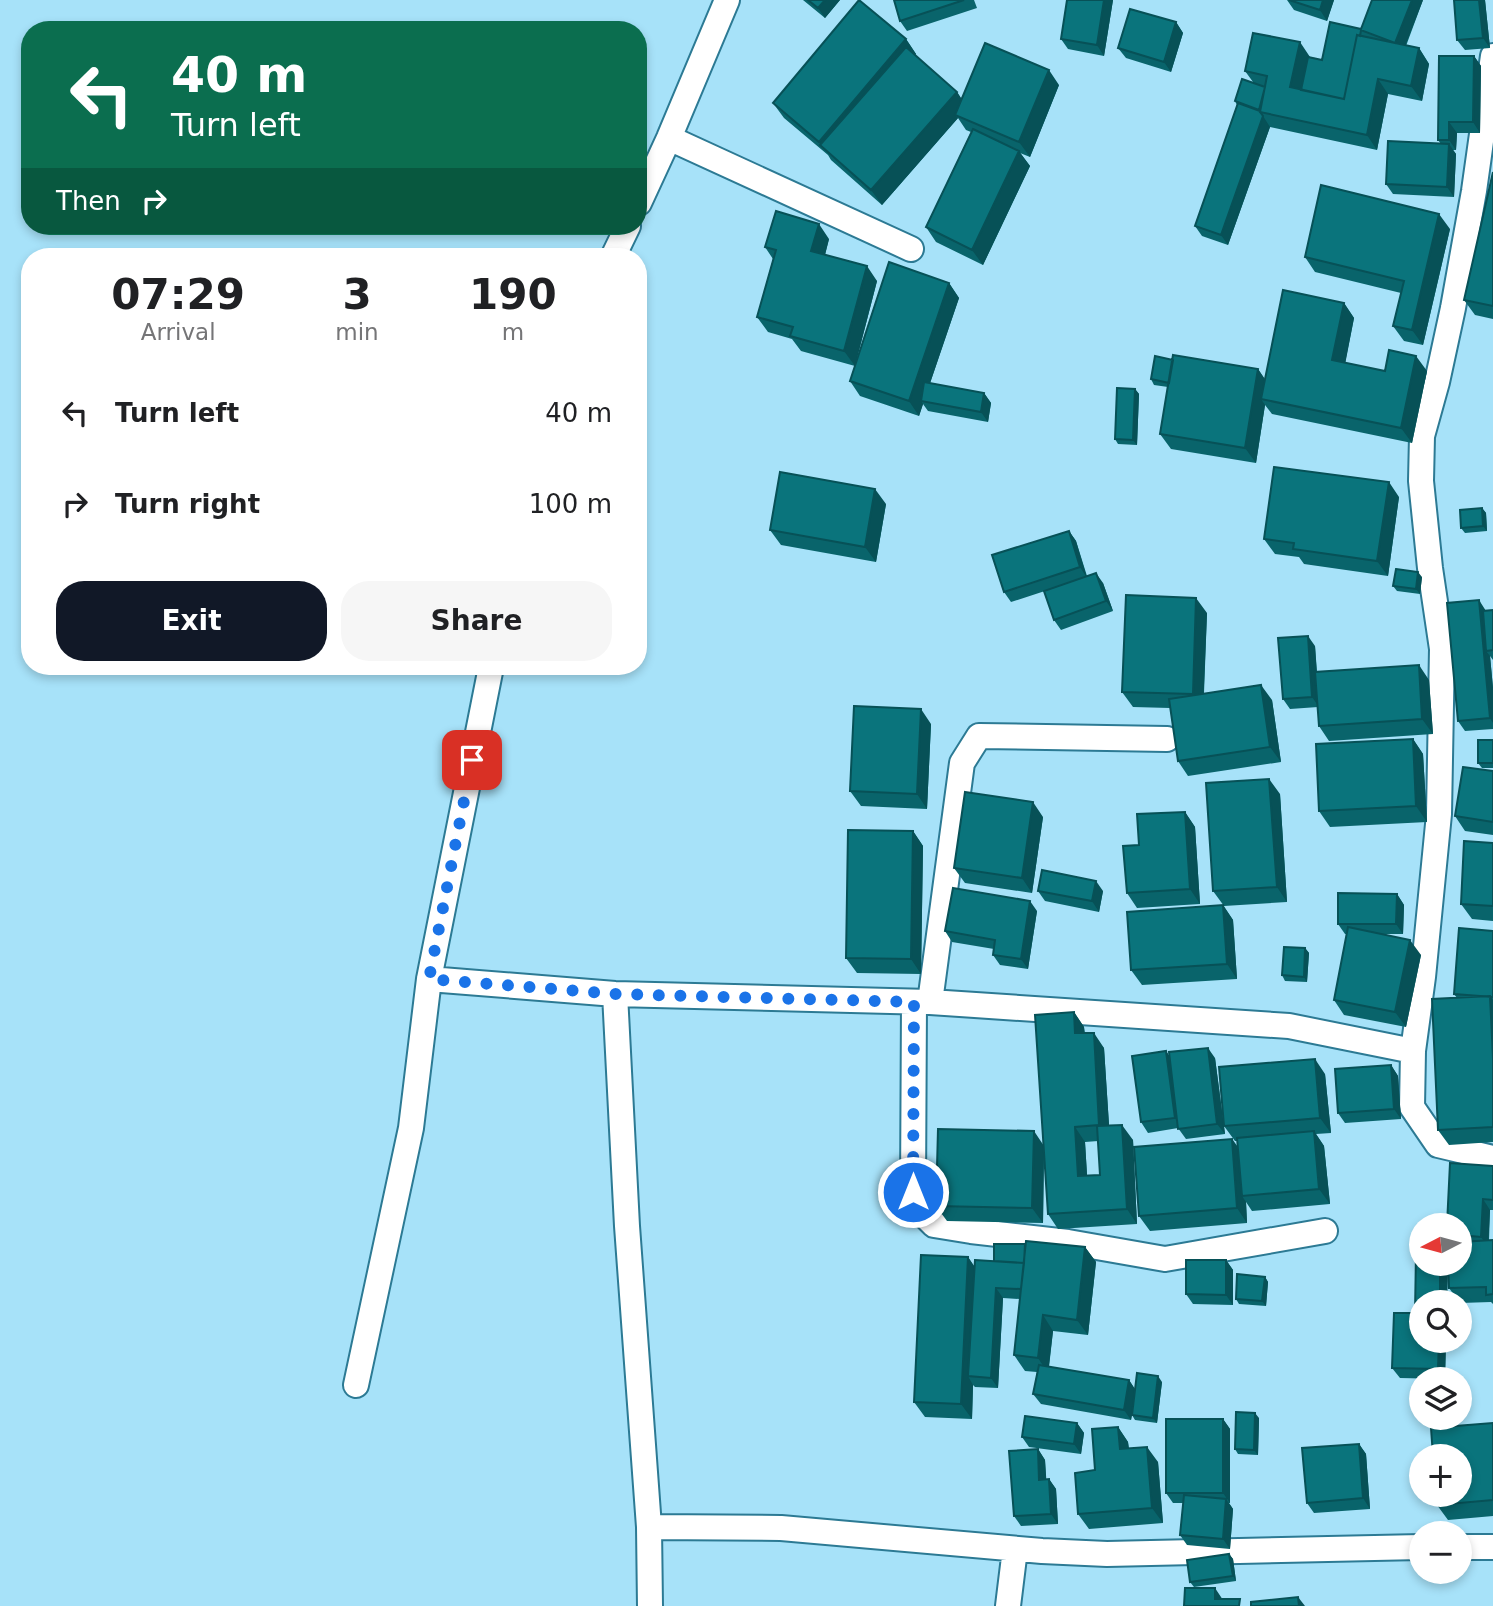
<!DOCTYPE html>
<meta charset="utf-8">
<style>
:root{--surface:#fff;--page:#f6f6f6;--text:#202124;--muted:#757577;--accent:#111827}
body{margin:0;font-family:"DejaVu Sans",sans-serif;background:var(--page);color:var(--text);height:100vh;display:flex;flex-direction:column;font-size:26px;white-space:nowrap}
*{box-sizing:border-box;margin:0}
p{font-size:23px;color:var(--muted)}
.icon{flex:none;width:38px;height:38px;fill:none;stroke:currentColor;stroke-width:2;stroke-linecap:round;stroke-linejoin:round}
.map{position:relative;flex:1;overflow:hidden}
.panel{position:absolute;left:21px;top:248px;width:626px;height:427px;display:flex;flex-direction:column;background:var(--surface);border-radius:28px;box-shadow:0 4px 10px #0003}
.panel>*{flex:none}
.top-card{position:absolute;left:21px;top:21px;width:626px;height:214px;border-radius:28px;box-shadow:0 4px 10px #0003;background:#0b6e4f;color:#fff;overflow:hidden}
.needle{width:46px;rotate:264deg}
.fabs{position:absolute;left:1409px;top:1213px;display:grid;gap:14px}
.fabs a{display:grid;place-items:center;width:63px;height:63px;border-radius:50%;background:var(--surface);box-shadow:0 4px 10px #0003;font-size:35px}
.pin{position:absolute;display:grid;place-items:center;width:60px;height:60px;color:#fff;margin:-30px;border-radius:14px;box-shadow:0 4px 10px #0006}
.me{position:absolute;width:77px;margin:-38px;rotate:0deg;stroke-linejoin:round;filter:drop-shadow(0 0 5px #0008)}
.turn{display:flex;align-items:center;gap:24px;height:147px;padding:0 35px;font-size:32px}
.turn .icon{width:91px;height:91px;stroke-width:2.5}
.turn b{display:block;font-size:49px;line-height:60px}
.then{display:flex;align-items:center;height:66px;padding:0 35px;background:#0003;gap:14px;font-size:26px}
.eta{display:flex;justify-content:space-evenly;align-items:center;height:119px;text-align:center}
.eta b{font-size:42px;font-weight:700;line-height:49px}
.cta{display:flex;gap:14px;margin-top:auto;padding:14px 35px}
.cta a{flex:1;height:80px;border-radius:28px;background:var(--accent);color:#fff;font-size:28px;font-weight:700;line-height:80px;text-align:center}
.cta a+a{background:var(--page);color:var(--text)}
ul{padding:0;list-style:none}
li{display:flex;align-items:center;gap:21px;height:91px;padding:0 35px}
li div{flex:1}
li b{display:block;font-size:26px}
li em{font-style:normal}
.map>svg:first-child{display:block}
.lines{fill:none;stroke-linecap:round;stroke-linejoin:round}
.street-casing{stroke:#2c7a94;stroke-width:28}
.street{stroke:#fff;stroke-width:24}
.wall{fill:#09646b;fill-rule:evenodd}
.shaded-wall{fill:#075157}
.building{fill:#0a747c;stroke:#075157;stroke-width:2}
.route{stroke:#1a73e8;stroke-width:12;stroke-dasharray:0 21.6}
</style>
<div class="map">
<svg width="1493" height="1606" viewBox="0 0 1493 1606">
<rect width="100%" height="100%" fill="#a7e2f9"/>
<g class="lines">
<defs>
<path id="street" d="M1493,56L1474,191L1453,308L1437,382L1422,436L1421,481L1430,568L1442,649L1439,814L1423,977L1413,1051L1412,1107L1438,1145L1493,1158
M669,138L911,249
M639,203L669,138L727,0
M613,257L628,226
M429,979L615,994L930,1002L1289,1026L1413,1051
M615,994L627,1226L649,1527L650,1606
M914,1002L913,1192L923,1214L934,1225L971,1231L1068,1242L1165,1259L1325,1231
M930,1002L962,763L979,736L1167,739
M356,1385L411,1128L429,979L491,667
M649,1527L781,1528L1042,1551L1107,1554L1421,1547
M1460,1547H1493
M1008,1606L1015,1549"/>
</defs>
<use href="#street" class="street-casing"/>
<use href="#street" class="street"/>
</g>
<path class="wall" d="M803,0H840L825,18Z
M894,0H974L977,8L907,31L900,21Z
M1067,0H1113L1104,56L1068,49L1061,39Z
M1287,0H1334L1327,21L1294,10Z
M1423,0L1406,46L1419,48L1429,64L1422,101L1388,94L1377,150L1270,127L1228,245L1202,236L1195,226L1237,105L1235,101L1253,82L1245,71L1310,58L1322,60L1361,29Z
M1485,0L1490,48L1465,50L1457,40Z
M1176,22L1183,33L1171,72L1126,58L1118,48Z
M906,39L916,54L915,55L957,92L962,100L1059,85L1030,157L1020,153L1030,166L983,265L936,242L926,227L971,132L966,130L958,118L882,205L831,160L828,155L784,118L773,103Z
M1474,56L1481,66L1480,133H1457L1456,150H1453L1456,154L1454,197L1393,194L1386,184L1441,144L1438,140Z
M1493,172V319L1475,315L1464,300Z
M1450,229L1423,345L1404,341L1393,326L1401,293L1315,272L1305,257Z
M829,239L825,255L877,281L855,366L801,351L792,339L768,332L757,317L773,259L765,247Z
M949,283L959,298L930,383L984,393L991,403L988,422L928,411L923,404L919,416L860,396L850,381Z
M1344,303L1354,318L1345,363L1385,371H1427L1412,443L1272,414L1265,405L1256,463L1171,449L1160,434L1168,387L1154,385L1151,379L1173,360L1258,369L1265,380Z
M1135,389L1139,394L1137,445L1118,444L1115,439Z
M1399,497L1388,576L1304,564L1299,557L1275,554L1264,539Z
M886,504L876,562L781,545L770,530Z
M1482,508L1486,513L1487,531L1465,533L1461,528Z
M1069,531L1076,541L1087,576L1103,583L1113,611L1061,630L1054,620L1051,589L1011,602L1004,592Z
M1422,577L1420,594L1397,591L1393,586Z
M1493,610V660L1490,656L1493,688V729L1465,731L1458,721L1486,611Z
M1207,613L1204,693L1272,700L1281,762L1188,776L1178,761L1170,708L1133,707L1122,692Z
M1315,646L1317,672L1429,680L1433,734L1329,741L1319,726L1318,707L1290,709L1283,699Z
M931,724L927,809L861,806L850,791Z
M1413,739L1423,754L1427,822L1330,827L1319,811Z
M1493,740V768H1482L1478,763Z
M1493,771V835L1465,831L1455,816Z
M1280,794L1287,902L1224,906L1213,891Z
M1185,812L1195,827L1200,904L1137,908L1127,893L1139,845Z
M1043,817L1032,893L965,883L954,868Z
M913,831L923,846L921,974L857,973L846,958Z
M1493,843V921L1472,919L1461,904Z
M1038,891H1103L1099,912L1045,901Z
M1397,894L1404,905L1403,934H1382L1421,955L1406,1027L1344,1015L1334,1000L1347,934H1345L1338,924Z
M1223,905L1233,920L1237,979L1142,985L1131,970Z
M1037,911L1028,969L1000,965L993,955L994,949L952,942L945,931Z
M1493,931V1142L1449,1145L1438,1130L1457,998L1454,994Z
M1305,948L1309,953L1307,982L1285,981L1282,975Z
M1074,1012L1084,1027L1085,1033L1104,1048L1109,1125L1133,1140L1137,1224L1058,1229L1048,1214L1044,1155L1043,1223L947,1221L936,1206L1043,1145ZM1098,1141L1100,1175H1087L1085,1142Z
M1166,1051L1170,1057L1215,1058L1225,1134L1186,1139L1178,1128L1148,1133L1141,1122Z
M1391,1065L1398,1076L1401,1119L1345,1123L1338,1113Z
M1325,1074L1331,1133L1316,1134L1324,1146L1330,1204L1252,1211L1246,1202L1247,1223L1150,1231L1139,1216L1232,1139L1238,1147L1237,1141H1235L1224,1126Z
M1493,1166V1210H1490L1489,1241L1493,1240V1304L1491,1302L1460,1303L1449,1288L1448,1264L1447,1302H1421V1340H1446L1445,1379L1400,1378L1392,1368L1415,1313L1421,1264H1460V1225Z
M1026,1245L1085,1247L1096,1262L1088,1335L1053,1331L1049,1367L1129,1380L1135,1389L1162,1382L1157,1423L1135,1420L1132,1415L1131,1420L1041,1404L1033,1394L1037,1372L1025,1371L1014,1355L1020,1299L1003,1298L998,1388L975,1387L973,1385L972,1419L925,1417L914,1402L968,1257L974,1266L994,1261Z
M1226,1260L1233,1270V1305L1193,1304L1186,1294Z
M1265,1277L1268,1282L1266,1306L1239,1304L1236,1299Z
M1259,1418L1258,1455L1238,1454L1235,1449Z
M1223,1419L1230,1429V1503H1229L1233,1509L1230,1549L1187,1545L1180,1535L1183,1503H1173L1166,1493Z
M1077,1423L1084,1433L1081,1454L1029,1447L1022,1437Z
M1493,1423V1516L1448,1520L1437,1505Z
M1118,1427L1128,1442L1129,1448L1158,1462L1163,1523L1089,1529L1078,1514L1095,1470Z
M1359,1444L1366,1454L1370,1509L1314,1513L1307,1503Z
M1038,1449L1045,1460L1046,1479H1049L1056,1489L1058,1524L1021,1526L1014,1516Z
M1229,1554L1233,1559L1236,1581L1194,1587L1190,1582Z"/>
<path class="shaded-wall" d="M825,0H840L825,18L818,8Z
M1104,0H1113L1104,56L1097,45Z
M1323,0H1334L1327,21L1320,10Z
M1412,0H1423L1402,54L1395,44Z
M1479,0H1485L1490,48L1483,38Z
M1176,22L1183,33L1171,72L1164,62Z
M906,39L916,54L832,155L823,147L819,142Z
M1300,42L1310,57L1303,90L1290,87Z
M1419,48L1429,64L1422,101L1411,86Z
M1474,56L1481,66L1480,133L1473,122Z
M1049,70L1059,85L1030,157L1019,142Z
M1378,79L1388,94L1377,150L1367,135Z
M957,92L967,107L955,115L958,118L882,205L871,190Z
M1263,116L1270,127L1228,245L1221,235Z
M1449,122L1457,133L1456,150L1449,140Z
M1449,144L1456,154L1454,197L1447,187Z
M1019,151L1030,166L983,265L972,250Z
M1439,214L1450,229L1423,345L1412,330Z
M819,224L829,239L822,266L811,251Z
M867,266L877,281L855,366L844,351Z
M949,283L959,298L924,401H921L923,404L919,416L909,401Z
M1344,303L1354,318L1343,375L1332,360Z
M1416,356L1427,371L1412,443L1401,428Z
M1258,369L1269,385L1261,399L1265,405L1256,463L1245,448Z
M1135,389L1139,394L1137,445L1133,440Z
M984,393L991,403L988,422L981,412Z
M1389,482L1399,497L1388,576L1377,561Z
M875,489L886,504L876,562L865,547Z
M1482,508L1486,513L1487,531L1483,526Z
M1069,531L1076,541L1087,578L1080,567Z
M1418,572L1422,577L1420,594L1416,589Z
M1096,573L1103,583L1113,611L1106,601Z
M1196,598L1207,613L1203,709L1193,694Z
M1479,600L1486,611V651L1490,656L1493,688V723L1490,718Z
M1308,636L1315,646L1319,707L1312,697Z
M1419,665L1429,680L1433,734L1422,719Z
M1261,685L1272,700L1281,762L1270,747Z
M921,709L931,724L927,809L917,794Z
M1413,739L1423,754L1427,822L1416,806Z
M1269,779L1280,794L1287,902L1277,887Z
M1033,802L1043,817L1032,893L1022,878Z
M1185,812L1195,827L1200,904L1190,889Z
M913,831L923,846L921,974L911,959Z
M1096,881L1103,891L1099,912L1092,901Z
M1397,894L1404,905L1403,934L1396,924Z
M1030,901L1037,911L1028,969L1021,959Z
M1223,905L1233,920L1237,979L1227,964Z
M1410,940L1421,955L1406,1027L1395,1012Z
M1305,948L1309,953L1307,982L1304,977Z
M1490,996L1493,1000V1058Z
M1074,1012L1084,1027L1085,1049L1075,1033Z
M1094,1033L1104,1048L1110,1140L1099,1125Z
M1208,1048L1215,1058L1225,1134L1217,1124Z
M1166,1051L1173,1062L1182,1128L1175,1118Z
M1315,1059L1325,1074L1331,1133L1320,1118Z
M1391,1065L1398,1076L1401,1119L1394,1109Z
M1122,1125L1133,1140L1137,1224L1127,1209Z
M1075,1127L1085,1142L1088,1191L1078,1176Z
M1034,1131L1044,1146L1043,1223L1032,1208Z
M1314,1131L1324,1146L1330,1204L1319,1189Z
M1232,1139L1242,1154V1196L1246,1202L1247,1223L1237,1208Z
M1483,1199L1490,1210L1488,1247L1481,1237Z
M1085,1247L1096,1262L1088,1335L1077,1320Z
M968,1257L978,1272L968,1376L973,1385L972,1419L961,1404Z
M1226,1260L1233,1270V1305L1226,1295Z
M1440,1264H1448L1447,1302H1440Z
M1265,1277L1268,1282L1266,1306L1262,1301Z
M996,1288L1003,1298L998,1388L991,1378Z
M1043,1315L1053,1331L1048,1373L1038,1358Z
M1439,1340H1446L1445,1379L1438,1369Z
M1158,1376L1162,1382L1157,1423L1153,1418Z
M1129,1380L1136,1391L1131,1420L1124,1410Z
M1255,1413L1259,1418L1258,1455L1254,1450Z
M1223,1419L1230,1429V1503L1223,1493Z
M1077,1423L1084,1433L1081,1454L1074,1444Z
M1118,1427L1128,1442L1130,1464L1120,1449Z
M1359,1444L1366,1454L1370,1509L1363,1498Z
M1147,1447L1158,1462L1163,1523L1152,1508Z
M1038,1449L1045,1460L1047,1490L1039,1480Z
M1049,1479L1056,1489L1058,1524L1051,1514Z
M1226,1499L1233,1509L1230,1549L1223,1539Z
M1229,1554L1233,1559L1236,1581L1233,1576Z
M1215,1588L1225,1603L1215,1599Z
M1298,1597L1305,1606H1299Z"/>
<path class="building" d="M808,0H825L818,8Z
M859,0L906,39L819,142L773,103Z
M894,0H964L900,21Z
M1067,0H1104L1097,45L1061,39Z
M1289,0H1323L1320,10Z
M1372,0H1412L1395,43L1361,30L1360,36L1357,35L1344,99L1301,90L1308,57L1322,60L1330,22L1361,29Z
M1454,0H1479L1483,38L1457,40Z
M1130,9L1176,22L1164,62L1118,48Z
M1253,33L1300,42L1290,87L1344,99L1357,35L1419,48L1411,86L1378,79L1367,135L1260,112L1267,76L1245,71Z
M985,43L1049,70L1019,142L955,115Z
M906,47L957,92L871,190L820,145Z
M1439,56H1474L1473,122H1449V140H1438Z
M1242,79L1265,87L1259,110L1235,101Z
M1238,103L1260,111V112L1263,116L1221,235L1195,226Z
M973,129L1019,151L972,250L926,227Z
M1388,141L1449,144L1447,187L1386,184Z
M1493,172V306L1464,300Z
M1321,185L1439,214L1412,330L1393,326L1404,281L1305,257Z
M776,211L819,224L811,251L867,266L844,351L790,336L793,327L757,317L776,250L765,247Z
M889,262L949,283L909,401L850,381Z
M1283,290L1344,303L1332,360L1385,371L1389,350L1416,356L1401,428L1261,399Z
M1173,355L1258,369L1245,448L1160,434Z
M1155,356L1173,360L1169,383L1151,379Z
M924,382L984,393L981,412L921,401Z
M1117,388L1135,389L1133,440L1115,439Z
M1274,467L1389,482L1377,561L1293,549L1294,543L1264,539Z
M780,472L875,489L865,547L770,530Z
M1482,508L1483,526L1461,528L1460,510Z
M1069,531L1080,567L1004,592L992,555Z
M1396,569L1418,572L1416,589L1393,586Z
M1096,573L1106,601L1054,620L1044,591Z
M1126,595L1196,598L1193,694L1122,692Z
M1479,600L1490,718L1458,721L1447,603Z
M1493,610V650L1486,651L1483,611Z
M1308,636L1312,697L1283,699L1278,638Z
M1419,665L1422,719L1319,726L1315,672Z
M1261,685L1270,747L1178,761L1169,699Z
M854,706L921,709L917,794L850,791Z
M1413,739L1416,806L1319,811L1316,744Z
M1478,740H1493V763H1478Z
M1463,767L1493,771V822L1455,816Z
M1269,779L1277,887L1213,891L1206,783Z
M965,792L1033,802L1022,878L954,868Z
M1185,812L1190,889L1127,893L1123,846L1139,845L1137,814Z
M848,830L913,831L911,959L846,958Z
M1464,841L1493,843V906L1461,904Z
M1042,870L1096,881L1092,901L1038,891Z
M953,888L1030,901L1021,959L993,955L995,940L945,931Z
M1338,893L1397,894L1396,924H1338Z
M1223,905L1227,964L1131,970L1127,912Z
M1348,927L1410,940L1395,1012L1334,1000Z
M1459,928L1493,931V997L1454,994Z
M1284,947L1305,948L1304,977L1282,975Z
M1490,996L1493,1058V1127L1438,1130L1432,999Z
M1074,1012L1075,1033H1094L1099,1125L1075,1127L1078,1176L1100,1175L1097,1126L1122,1125L1127,1209L1048,1214L1035,1015Z
M1208,1048L1217,1124L1178,1129L1169,1052Z
M1166,1051L1175,1118L1141,1122L1132,1056Z
M1315,1059L1320,1118L1224,1126L1219,1067Z
M1391,1065L1394,1109L1338,1113L1335,1069Z
M938,1129L1034,1131L1032,1208L936,1206Z
M1314,1131L1319,1189L1242,1196L1237,1138Z
M1232,1139L1237,1208L1139,1216L1134,1147Z
M1450,1163L1493,1166V1200L1483,1199L1481,1237L1460,1235V1225H1447Z
M1493,1240V1294L1486,1295V1287L1449,1288L1448,1264H1460V1242Z
M1026,1241L1085,1247L1077,1320L1043,1315L1038,1358L1014,1355Z
M994,1244H1025L1024,1263L994,1261Z
M1416,1253H1421V1264H1440V1302H1421V1340H1439L1438,1369L1392,1368L1394,1313H1415Z
M921,1255L968,1257L961,1404L914,1402Z
M975,1260L1024,1263L1021,1289L996,1288L991,1378L968,1376Z
M1186,1260H1226V1295L1186,1294Z
M1237,1274L1265,1277L1262,1301L1236,1299Z
M1039,1365L1129,1380L1124,1410L1033,1394Z
M1137,1373L1158,1376L1153,1418L1132,1415Z
M1236,1412L1255,1413L1254,1450L1235,1449Z
M1025,1416L1077,1423L1074,1444L1022,1437Z
M1166,1419H1223V1493H1166Z
M1493,1423V1500L1437,1505L1436,1494H1460V1456H1433L1431,1428Z
M1118,1427L1120,1449L1147,1447L1152,1508L1078,1514L1075,1473L1095,1470L1092,1429Z
M1359,1444L1363,1498L1307,1503L1302,1448Z
M1038,1449L1039,1480L1049,1479L1051,1514L1014,1516L1009,1451Z
M1184,1495L1226,1499L1223,1539L1180,1535Z
M1229,1554L1233,1576L1190,1582L1187,1560Z
M1185,1588H1215V1599H1240L1239,1606H1184Z
M1298,1597L1299,1606H1251V1602Z"/>
<g class="lines">
<path class="route" d="M472,760L429,979L615,994L914,1002L913,1192"/>
</g>
</svg>
<div class="fabs">
<a><svg class="needle" viewBox="-14 -14 28 28"><path d="M0-13l5 13h-10z" fill="#e53935"/><path d="M0 13l5-13h-10z" fill="#757577"/></svg></a>
<a><svg class="icon" aria-label="search" viewBox="0 0 24 24"><circle cx="10" cy="10" r="6"/><path d="M15 15l6 6"/></svg></a>
<a><svg class="icon" aria-label="layers" viewBox="0 0 24 24"><path d="M12 4l9 5-9 5-9-5zM3 14l9 5 9-5"/></svg></a>
<a>+</a>
<a>−</a>
</div>
<div class="pin" style="left:472px;top:760px;background:#d93025"><svg class="icon" aria-label="arrive" viewBox="0 0 24 24"><path d="M6 21V4h12l-3 4 3 4H6"/></svg></div>
<svg class="me" style="left:913px;top:1192px" viewBox="-20 -20 40 40"><circle r="17" fill="#1a73e8" stroke="#fff" stroke-width="3"/><path d="M0-11L8 9 0 5-8 9z" fill="#fff"/></svg>
<div class="top-card">
<div class="turn"><svg class="icon" aria-label="left" viewBox="0 0 24 24"><path d="M17 20v-9H6M10 6l-5 5 5 5"/></svg><div><b>40 m</b>Turn left</div></div>
<div class="then">Then<svg class="icon" aria-label="right" viewBox="0 0 24 24"><path d="M7 20v-9h11M14 6l5 5-5 5"/></svg></div>
</div>
<section class="panel">
<div class="eta">
<div><b>07:29</b><p>Arrival</p></div>
<div><b>3</b><p>min</p></div>
<div><b>190</b><p>m</p></div>
</div>
<ul>
<li><svg class="icon" aria-label="left" viewBox="0 0 24 24"><path d="M17 20v-9H6M10 6l-5 5 5 5"/></svg><div><b>Turn left</b></div><em>40 m</em></li>
<li><svg class="icon" aria-label="right" viewBox="0 0 24 24"><path d="M7 20v-9h11M14 6l5 5-5 5"/></svg><div><b>Turn right</b></div><em>100 m</em></li>
</ul>
<div class="cta"><a>Exit</a><a>Share</a></div>
</section>
</div>
